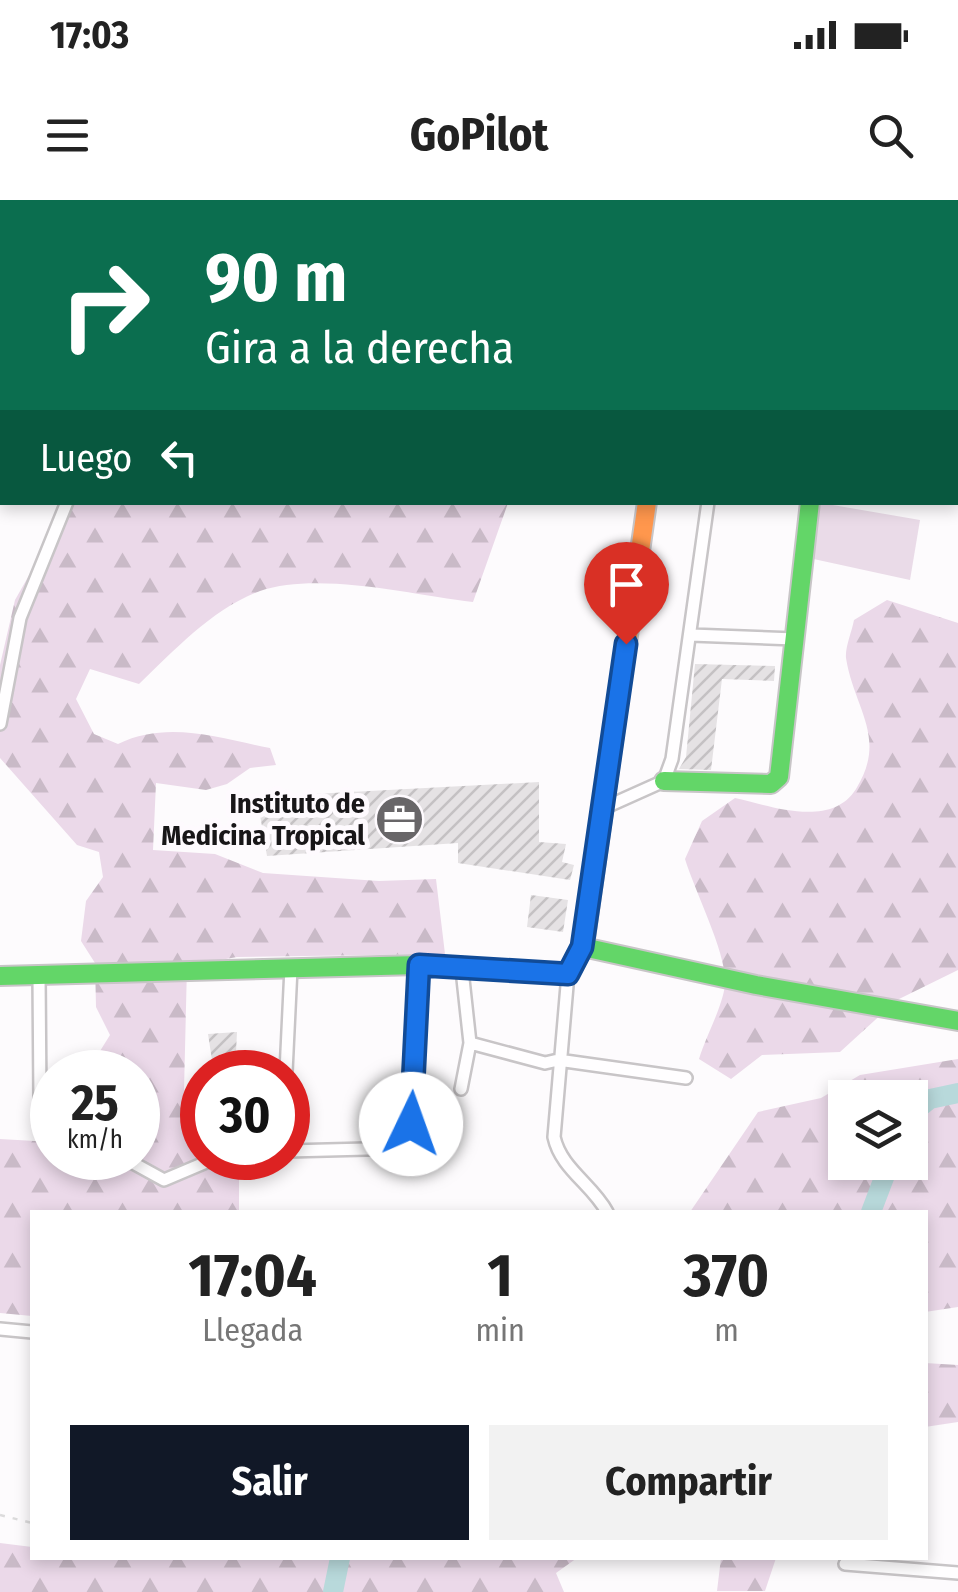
<!DOCTYPE html>
<html lang="es">
<style>
:root{--surface:#fff;--page:#f2f2f2;--text:#222;--muted:#767676;--accent:#111827}
body{margin:0;font-family:"Fira Sans Condensed",sans-serif;background:var(--page);color:var(--text);height:100vh;display:flex;flex-direction:column;font-size:38px;white-space:nowrap}
*{box-sizing:border-box;margin:0}
p{font-size:32px;color:var(--muted)}
.icon{flex:none;width:55px;height:55px;fill:none;stroke:currentColor;stroke-width:2;stroke-linecap:round;stroke-linejoin:round}
.map{position:relative;flex:1;overflow:hidden}
.side{position:absolute;left:30px;top:1010px;width:898px;height:350px;display:flex;flex-direction:column;background:var(--surface);border-radius:0px;box-shadow:0 5px 15px #0003}
.side>*{flex:none}
.top-card{position:absolute;left:0px;top:0px;width:960px;height:305px;box-shadow:0 5px 15px #0003;background:#0b6e4f;color:#fff;overflow:hidden}
.controls{position:absolute;left:828px;top:880px;display:grid;gap:20px}
.controls a{display:grid;place-items:center;width:100px;height:100px;border-radius:0px;background:var(--surface);box-shadow:0 5px 15px #0003;font-size:50px}
.speed{position:absolute;left:30px;top:850px;display:flex;gap:20px;font-size:50px;font-weight:700;text-align:center}
.speed>*{display:grid;place-content:center;width:130px;height:130px;border-radius:50%;background:var(--surface);box-shadow:0 5px 15px #0003;line-height:1}
.speed small{font-size:25px;font-weight:400}
.speed .limit{border:15px solid #d22;background:#fff;color:#111}
.pin{position:absolute;display:grid;place-items:center;width:85px;height:85px;color:#fff;margin:-102px -42px;border-radius:50% 50% 50% 0;rotate:-45deg;box-shadow:0 0 10px #0007}
.pin .icon{rotate:45deg}
.me{position:absolute;width:110px;margin:-55px;rotate:3deg;stroke-linejoin:round;filter:drop-shadow(0 0 8px #0008)}
.turn{display:flex;align-items:center;gap:35px;height:210px;padding:0 40px;font-size:45px}
.turn .icon{width:130px;height:130px;stroke-width:2.5}
.turn b{display:block;font-size:70px;line-height:85px}
.then{display:flex;align-items:center;height:95px;padding:0 40px;background:#0003;gap:20px;font-size:38px}
.eta{display:flex;justify-content:space-evenly;align-items:center;height:170px;text-align:center}
.eta b{font-size:60px;font-weight:700;line-height:70px}
.action{display:flex;gap:20px;margin-top:auto;padding:20px 40px}
.action a{flex:1;height:115px;border-radius:0px;background:var(--accent);color:#fff;font-size:40px;font-weight:700;line-height:115px;text-align:center}
.action a+a{background:var(--page);color:var(--text)}
.status{display:flex;justify-content:space-between;align-items:center;height:70px;padding:0 50px;background:var(--surface);direction:ltr}
.status svg{height:28px;fill:currentColor}
header{display:flex;justify-content:space-between;align-items:center;height:130px;padding:0 40px;background:var(--surface);font-size:45px;font-weight:700}
.map>svg:first-child{display:block}
.forest{fill:url(#forest-firs);fill-rule:evenodd}
.garden{fill:#eadbe8}
.lines{fill:none;stroke-linecap:round;stroke-linejoin:round}
.river{stroke:#b8d9db;stroke-width:20}
.building{fill:url(#building-hatch)}
.street-casing{stroke:#c8c5c7;stroke-width:16}
.fast-casing{stroke:#c8c5c7;stroke-width:22}
.slow-casing{stroke:#c8c5c7;stroke-width:22}
.path{stroke:#dcdbdc;stroke-width:2.5;stroke-dasharray:5 8;stroke-linecap:butt}
.street{stroke:#fffeff;stroke-width:11}
.fast{stroke:#63d668;stroke-width:18}
.slow{stroke:#ff974d;stroke-width:18}
.route-casing{stroke:#114b97;stroke-width:25}
.route{stroke:#1a73e8;stroke-width:18}
.labels{text-anchor:middle;dominant-baseline:central;stroke-width:10;stroke-linejoin:round;paint-order:stroke}
.poi-label{font-size:28px;font-weight:bold;fill:#181618;stroke:#fefafe;text-anchor:end}
</style>
<div class="status"><b>17:03</b><svg viewBox="0 0 49 12"><path d="M0 12V9h3v3zM5 12V6h3v6zM10 12V3h3v9zM15 12V0h3v12zM26 1h20v11H26zM47 4h2v5h-2z"/></svg></div>
<header><svg class="icon" aria-label="menu" viewBox="0 0 24 24"><path d="M4 6h16M4 12h16M4 18h16"/></svg>GoPilot<svg class="icon" aria-label="search" viewBox="0 0 24 24"><circle cx="10" cy="10" r="6"/><path d="M15 15l6 6"/></svg></header>
<div class="map">
<svg width="958" height="1392" viewBox="0 0 958 1392">
<defs>
<pattern id="forest-firs" width="22" height="20" patternUnits="userSpaceOnUse" patternTransform="scale(2.5)"><rect width="22" height="20" fill="#ebd9e9"/><path d="M5 1l3.5 6h-7zM16 11l3.5 6h-7z" fill="#c9bac7"/></pattern>
<pattern id="building-hatch" width="6" height="6" patternUnits="userSpaceOnUse" patternTransform="scale(2.5)"><rect width="6" height="6" fill="#e5e2e4"/><path d="M-1 1l2-2M0 6l6-6M5 7l2-2" fill="none" stroke="#c4c1c3"/></pattern>
</defs>
<rect width="100%" height="100%" fill="#fdfbfd"/>
<path class="forest" d="M70,303H508L473,402C413,395 318,371 260,391C212,409 175,450 139,484L90,469L76,499L94,534L118,544C168,520 218,538 270,548L276,565L250,568L227,584L206,590L156,583L153,650L215,654L263,673L379,681L436,679L445,754L237,757L187,766L183,933L202,937V958H239V1012H32V1116L0,1113V939L52,942V958H138V872H87L110,835L96,807L95,763L81,741L86,701L103,677L99,652L77,645L0,558V465L15,400Z
M887,400L958,423V770L897,800L840,852L762,855L731,879L699,859C706,836 722,808 725,785C728,756 695,692 685,659L702,621L735,598C771,606 831,629 856,589C888,537 854,509 846,458C845,447 852,431 854,420Z
M958,859V1107L925,1112V1012H690L758,912L821,898L860,875ZM845,898H910V962H845Z
M925,1163L958,1165V1222L925,1227Z
M0,1343L32,1347V1358H577L556,1373L564,1392H0Z
M721,1358H776L765,1391H717Z"/>
<path class="garden" d="M821,303L920,320L910,380L809,358Z"/>
<g class="lines">
<path class="river" d="M910,915L930,899L958,893
M871,1012L890,962
M333,1392L340,1358"/>
</g>
<path class="building" d="M695,464L775,466L774,481L722,479L711,570L679,569L686,557Z
M539,582V642L566,644L562,662L574,665L570,680L458,663V643L267,656L257,597Z
M531,695L568,700L563,732L527,727Z
M237,832L236,852L220,854L221,859L212,860L208,834Z"/>
<g class="lines">
<defs>
<path id="street" d="M18,0L21,2
M672,0L673,2
M167,2L170,0
M358,2L362,0
M452,2L456,0
M838,2L839,0
M0,246L2,248
M691,435L795,439
M0,524L20,418L67,302
M606,607L664,581L672,559L708,302
M568,774L554,937C561,969 592,984 607,1012
M39,775L40,901L52,913
M470,843L545,863L558,860L686,878
M286,872L291,768
M461,889L470,843L462,770
M288,951L406,948L419,765
M124,958L164,980L216,958
M0,1129L32,1132
M845,1364L958,1373"/>
<path id="fast" d="M664,581L771,584L779,577L810,302
M583,747L756,785L958,821
M0,776L419,765L568,774L585,738"/>
<path id="slow" d="M585,738L647,302"/>
</defs>
<use href="#street" class="street-casing"/>
<use href="#fast" class="fast-casing"/>
<use href="#slow" class="slow-casing"/>
<path class="path" d="M0,1315L32,1323"/>
<use href="#street" class="street"/>
<use href="#fast" class="fast"/>
<use href="#slow" class="slow"/>
</g>
<g class="lines">
<defs>
<path id="route" d="M411,924L419,765L568,774L582,747L626,444"/>
</defs>
<use href="#route" class="route-casing"/>
<use href="#route" class="route"/>
</g>
<defs>
<symbol id="office-disc" viewBox="-11 -11 22 22"><circle r="9.5" fill="#686668" stroke="#fefafe"/><path d="M-6-3h4V-5.5h4V-3h4V5H-6ZM-1-4.5V-3h2v-1.5ZM-6 0V1H6V0Z" fill="#fff"/></symbol>
</defs>
<g fill-rule="evenodd">
<use href="#office-disc" x="372" y="592" width="55" height="55"/>
</g>
<g class="labels">
<g class="poi-label">
<text x="365" y="603">Instituto de<tspan x="365" dy="32">Medicina Tropical</tspan></text>
</g>
</g>
</svg>
<div class="controls">
<a><svg class="icon" aria-label="layers" viewBox="0 0 24 24"><path d="M12 4l9 5-9 5-9-5zM3 14l9 5 9-5"/></svg></a>
</div>
<div class="speed"><div>25<small>km/h</small></div><div class="limit">30</div></div>
<div class="pin" style="left:626px;top:444px;background:#d93025"><svg class="icon" aria-label="arrive" viewBox="0 0 24 24"><path d="M6 21V4h12l-3 4 3 4H6"/></svg></div>
<svg class="me" style="left:411px;top:924px" viewBox="-20 -20 40 40"><circle r="19" fill="#fff"/><path d="M0-13L10 11 0 6-10 11z" fill="#1a73e8"/></svg>
<div class="top-card">
<div class="turn"><svg class="icon" aria-label="right" viewBox="0 0 24 24"><path d="M7 20v-9h11M14 6l5 5-5 5"/></svg><div><b>90 m</b>Gira a la derecha</div></div>
<div class="then">Luego<svg class="icon" aria-label="left" viewBox="0 0 24 24"><path d="M17 20v-9H6M10 6l-5 5 5 5"/></svg></div>
</div>
<section class="side">
<div class="eta">
<div><b>17:04</b><p>Llegada</p></div>
<div><b>1</b><p>min</p></div>
<div><b>370</b><p>m</p></div>
</div>
<div class="action"><a>Salir</a><a>Compartir</a></div>
</section>
</div>
